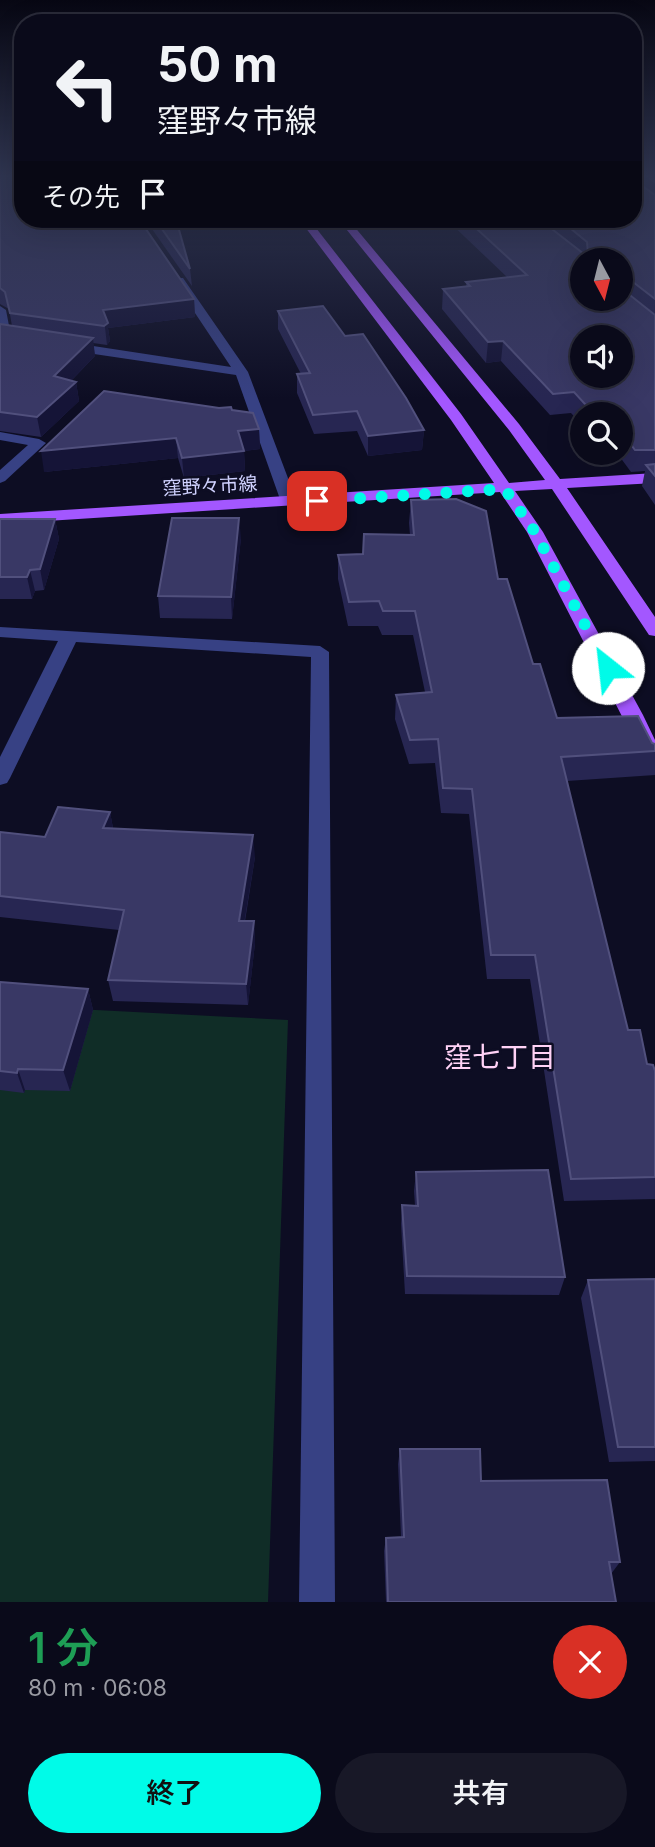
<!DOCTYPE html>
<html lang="ja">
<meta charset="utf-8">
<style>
:root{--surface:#0a0a1a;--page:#181827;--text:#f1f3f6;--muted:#999aa2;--line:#2a2b39;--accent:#00fbe8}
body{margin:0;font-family:Inter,"Noto Sans JP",sans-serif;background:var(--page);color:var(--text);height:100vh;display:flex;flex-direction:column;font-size:26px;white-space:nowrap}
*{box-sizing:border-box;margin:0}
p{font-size:23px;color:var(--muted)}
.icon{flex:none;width:38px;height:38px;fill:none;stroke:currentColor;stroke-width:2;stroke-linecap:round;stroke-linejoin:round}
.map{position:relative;height:1602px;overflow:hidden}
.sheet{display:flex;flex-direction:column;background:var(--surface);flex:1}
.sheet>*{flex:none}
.guide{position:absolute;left:14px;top:14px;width:628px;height:214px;border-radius:28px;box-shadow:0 7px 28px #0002,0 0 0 2px var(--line);background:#0a0a1a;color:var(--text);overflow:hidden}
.needle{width:46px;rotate:173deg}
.controls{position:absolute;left:570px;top:248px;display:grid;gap:14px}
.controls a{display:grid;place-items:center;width:63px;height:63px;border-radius:50%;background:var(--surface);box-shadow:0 7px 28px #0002,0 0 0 2px var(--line);font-size:35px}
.pin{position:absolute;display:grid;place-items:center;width:60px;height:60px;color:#fff;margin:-30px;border-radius:14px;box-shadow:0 4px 10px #0006}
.me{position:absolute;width:77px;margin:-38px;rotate:331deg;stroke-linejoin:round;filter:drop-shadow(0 0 5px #0008)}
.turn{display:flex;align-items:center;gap:24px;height:147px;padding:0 28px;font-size:32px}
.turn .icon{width:91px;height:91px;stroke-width:2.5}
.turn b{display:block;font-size:49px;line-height:60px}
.then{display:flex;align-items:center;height:66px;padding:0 28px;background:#0003;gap:14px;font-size:26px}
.round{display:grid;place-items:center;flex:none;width:74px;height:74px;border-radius:37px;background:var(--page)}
.headline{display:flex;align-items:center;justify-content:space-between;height:119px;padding:0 28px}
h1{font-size:42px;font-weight:600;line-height:52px;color:#1e9e55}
.action{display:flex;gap:14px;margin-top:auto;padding:14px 28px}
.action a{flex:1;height:80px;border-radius:42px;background:var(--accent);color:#111;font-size:28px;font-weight:600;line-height:80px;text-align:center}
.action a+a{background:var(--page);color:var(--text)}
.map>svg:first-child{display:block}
.green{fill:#102d27}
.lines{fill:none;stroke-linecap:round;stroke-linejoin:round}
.minor{fill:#374184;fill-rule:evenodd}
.major{fill:#a357ff;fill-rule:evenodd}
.wall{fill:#272652}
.shaded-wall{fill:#151437}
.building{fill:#393865;stroke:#51507d;stroke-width:2;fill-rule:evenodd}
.route{stroke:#00fbe8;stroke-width:12;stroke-dasharray:0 21.6}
.labels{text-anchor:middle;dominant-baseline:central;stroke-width:5;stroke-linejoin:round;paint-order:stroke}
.far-street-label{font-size:19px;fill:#d0d2ff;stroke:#0d0d23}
.near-neighbourhood-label{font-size:28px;fill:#ffd2f6;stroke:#0d0d23}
</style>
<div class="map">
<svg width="655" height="1602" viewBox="0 0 655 1602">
<rect width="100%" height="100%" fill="#0d0d23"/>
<path class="green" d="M0,1005L288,1020L268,1602H0Z"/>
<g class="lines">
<path class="minor" d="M175,278H183L248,372L297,502L294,505H284L281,502L236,375L67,350L61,346L67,342L231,367L173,280Z
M0,306L6,310L11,336L5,340L0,338Z
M0,432L39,439L46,443L5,481L0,483V470L28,445L0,440Z
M0,627L320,646L329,652L335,1602H299L311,657L76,642L10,778L7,783L0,785V757L58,641L0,637Z"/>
<path class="major" d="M299,219H309L461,414L509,483L545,480L509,430L338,219H348L519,424L560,479L655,473V483L567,488L655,617V636L649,635L552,489L515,491L543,532L643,715L655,740V768L648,766L645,761L527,532L500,492L0,524V514L494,483L451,420Z"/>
</g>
<path class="wall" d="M0,175L194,299L195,317L108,328L110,341L107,345L93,343L95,356L71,381L76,382L79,401L41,437L0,431V324L12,326L9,309L0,304Z
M634,175H655V505L642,486L645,471L631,472L617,453H621V415H583V426L571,413L550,415L501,361L486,363L442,309L443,289L466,286V282L507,277L446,219H634Z
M145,219H176L190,269L192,286Z
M278,311L345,336L424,430L422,450L368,456L357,431L314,434L297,393V374H301L278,329Z
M232,410L259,429L260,449L244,451L245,471L184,478L178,458L44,472Z
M411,500L498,579L557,718L655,744V775L567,781L628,1030L647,1064L655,1071V1199L564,1201L530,979H487L469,814L441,813L435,763L409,764L395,719L396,695L425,692L413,635H382L378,626H348L338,579V555L363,554L410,535L409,523Z
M0,519H55L59,539L44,590L35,591L32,599H0Z
M241,538L232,619L160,618L158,596Z
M110,812L113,828L255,857L245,921H254L255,943L248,1005L113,1001L108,980L119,930L0,917V832L45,837Z
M0,982L88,989L93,1010L70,1091L25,1090L24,1093L0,1090Z
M416,1172L565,1277L559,1295L405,1294L401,1224L402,1205L415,1206L414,1191Z
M655,1279V1461L609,1462L581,1298L588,1280Z
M400,1449L481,1481L620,1562L611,1574L616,1602H386L384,1551L386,1538L401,1537L398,1464Z"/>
<path class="shaded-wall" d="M624,275L621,290V276Z
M194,299L195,317L108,328L110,341L107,345L103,310Z
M93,338L95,356L57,395L54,376Z
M503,341L501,361L486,363L488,342Z
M76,382L79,401L41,437L37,417Z
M259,429L260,449L244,451L245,471L184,478L182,458L238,431Z
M424,430L422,450L368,456V436Z
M176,438L178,458L44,472L41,451Z
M239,518L241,538L232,619L231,597Z
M55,519L59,539L44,590L40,569Z
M30,570L35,591L32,599L27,577Z
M110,812L114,834L103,828Z
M253,835L255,857L241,942L239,921Z
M254,921L255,943L248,1005L246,984Z
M88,989L93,1010L70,1091L63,1070Z
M18,1069L25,1090L24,1093L17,1073Z"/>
<path class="building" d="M0,175H23V219H139L194,299L103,310L108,323L104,326L10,313L5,292L0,288Z
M634,175H635L634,180L655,195V299L624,275L621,276V261H583V299H621V288L655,315V450H635L621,431V415H595L574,392L553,394L503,341L488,342L443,289L470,286L466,282L527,275L466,219H539L584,254H588L587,242L559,219H634ZM583,338H621V376H583Z
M644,175H655V182Z
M155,219H176L190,269Z
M323,306L345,336L363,334L406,398L424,430L368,436L357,411L313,415L297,374L310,373L278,311Z
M0,324L93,338L54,376L76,382L37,417L0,412Z
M104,391L219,408L231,407L232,410L253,413L259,429L238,431L244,451L182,458L176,438L41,451Z
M655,464V476L646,465Z
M456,499L486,511L498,579H507L533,664H540L557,718L638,716L652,743L655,744V751L561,757L628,1030H640L647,1064L653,1065L655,1071V1177L571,1179L535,955H491L472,789L443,788L438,739L410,740L396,695L432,692L415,611H383L379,601L349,602L338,555L363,554L364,534L414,535L411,500Z
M172,518H239L231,597L158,596Z
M0,519H55L40,569L30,570L27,577H0Z
M58,807L110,812L103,828L253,835L239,921H254L246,984L108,980L124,910L0,896V832L45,837Z
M0,982L88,989L63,1070L18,1069L17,1073L0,1071Z
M548,1170L565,1277L407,1276L402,1205L418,1206L416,1172Z
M655,1279V1447H618L588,1280Z
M400,1449H480L481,1481L607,1480L620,1562H609L616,1602H388L386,1538L404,1537Z"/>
<linearGradient id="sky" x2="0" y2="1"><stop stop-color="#070713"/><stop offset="0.44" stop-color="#2f3550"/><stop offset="1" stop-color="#2f3550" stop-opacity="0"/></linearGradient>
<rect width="655" height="399" fill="url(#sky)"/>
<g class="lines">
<path class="route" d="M317,501L505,489L535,532L608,668"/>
</g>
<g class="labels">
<g class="far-street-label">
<text transform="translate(210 486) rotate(-3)">窪野々市線</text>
</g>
<g class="near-neighbourhood-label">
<text x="500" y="1057">窪七丁目</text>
</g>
</g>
</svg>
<div class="controls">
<a><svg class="needle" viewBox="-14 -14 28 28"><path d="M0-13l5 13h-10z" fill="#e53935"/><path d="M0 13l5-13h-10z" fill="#999aa2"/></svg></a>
<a><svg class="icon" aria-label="sound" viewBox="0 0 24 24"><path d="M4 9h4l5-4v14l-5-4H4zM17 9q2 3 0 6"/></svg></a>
<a><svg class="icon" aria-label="search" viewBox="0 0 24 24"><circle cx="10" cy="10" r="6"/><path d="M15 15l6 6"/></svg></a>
</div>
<div class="pin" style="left:317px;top:501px;background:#d93025"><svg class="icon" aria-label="arrive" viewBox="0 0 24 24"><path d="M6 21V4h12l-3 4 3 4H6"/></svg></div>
<svg class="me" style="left:608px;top:668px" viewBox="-20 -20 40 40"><circle r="19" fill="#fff"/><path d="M0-13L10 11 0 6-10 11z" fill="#00fbe8"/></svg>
<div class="guide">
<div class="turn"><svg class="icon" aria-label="left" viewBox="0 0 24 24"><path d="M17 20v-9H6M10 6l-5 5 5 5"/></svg><div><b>50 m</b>窪野々市線</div></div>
<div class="then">その先<svg class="icon" aria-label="arrive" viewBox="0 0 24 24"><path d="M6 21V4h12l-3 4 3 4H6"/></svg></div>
</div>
</div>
<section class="sheet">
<div class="headline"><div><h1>1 分</h1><p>80 m · 06:08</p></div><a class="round" style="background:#d93025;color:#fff"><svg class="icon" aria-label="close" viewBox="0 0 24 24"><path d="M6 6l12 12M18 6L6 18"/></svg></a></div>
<div class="action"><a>終了</a><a>共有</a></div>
</section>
